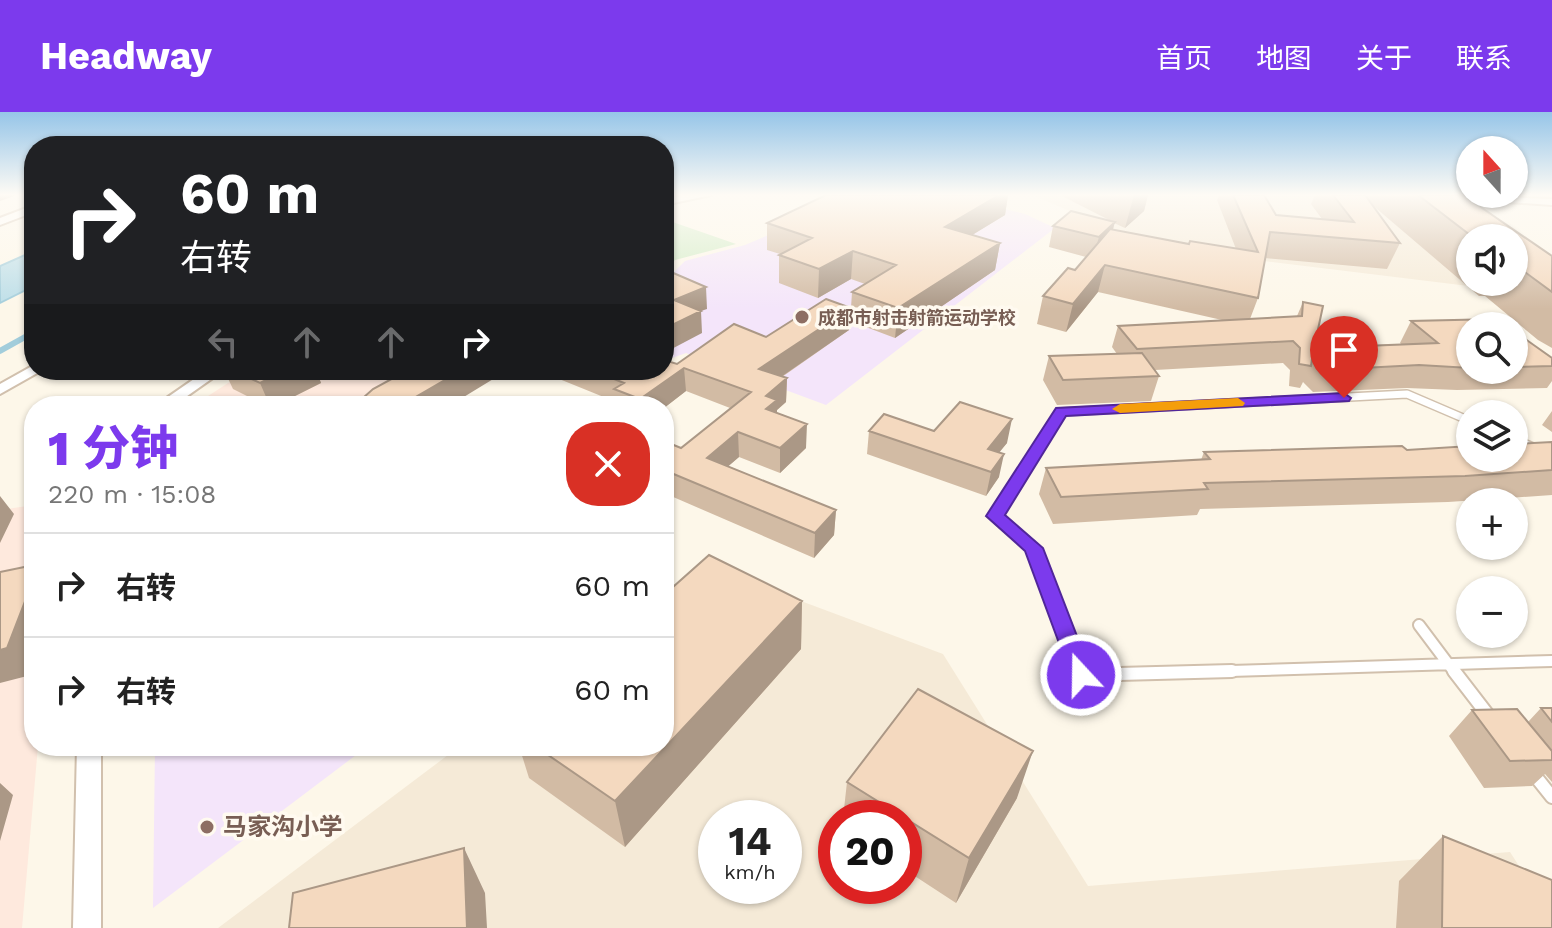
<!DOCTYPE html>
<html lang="zh">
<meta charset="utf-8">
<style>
:root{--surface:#fff;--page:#f2f2f2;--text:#222;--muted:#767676;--line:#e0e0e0;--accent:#7c3aed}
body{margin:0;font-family:"Work Sans","Noto Sans SC",sans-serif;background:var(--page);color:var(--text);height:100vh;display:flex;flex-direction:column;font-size:30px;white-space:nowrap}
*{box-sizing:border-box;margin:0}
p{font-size:26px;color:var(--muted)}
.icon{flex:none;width:44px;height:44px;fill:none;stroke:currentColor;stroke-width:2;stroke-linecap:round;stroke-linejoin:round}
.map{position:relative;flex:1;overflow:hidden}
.details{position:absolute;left:24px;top:284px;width:650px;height:360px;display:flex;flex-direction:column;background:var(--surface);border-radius:32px;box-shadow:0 2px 6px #0004}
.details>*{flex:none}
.top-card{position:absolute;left:24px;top:24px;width:650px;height:244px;border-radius:32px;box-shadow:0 2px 6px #0004;background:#202124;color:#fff;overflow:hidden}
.needle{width:52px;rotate:339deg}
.fabs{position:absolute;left:1456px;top:24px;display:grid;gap:16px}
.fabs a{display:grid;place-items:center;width:72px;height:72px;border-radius:50%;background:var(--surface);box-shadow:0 2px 6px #0004;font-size:40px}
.speed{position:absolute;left:698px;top:688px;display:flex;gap:16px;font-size:40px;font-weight:700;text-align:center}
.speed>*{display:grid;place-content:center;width:104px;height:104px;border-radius:50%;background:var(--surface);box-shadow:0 2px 6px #0004;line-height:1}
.speed small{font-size:20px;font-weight:400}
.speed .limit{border:12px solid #d22;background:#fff;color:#111}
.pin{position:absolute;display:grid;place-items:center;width:68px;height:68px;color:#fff;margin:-82px -34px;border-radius:50% 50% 50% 0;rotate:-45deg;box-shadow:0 0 8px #0007}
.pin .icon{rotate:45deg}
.me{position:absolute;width:88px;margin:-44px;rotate:339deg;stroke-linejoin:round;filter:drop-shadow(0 0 6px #0008)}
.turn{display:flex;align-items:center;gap:28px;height:168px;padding:0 24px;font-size:36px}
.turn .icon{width:104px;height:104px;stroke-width:2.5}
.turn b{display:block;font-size:56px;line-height:68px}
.lanes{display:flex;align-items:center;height:76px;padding:0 24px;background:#0003;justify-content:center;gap:40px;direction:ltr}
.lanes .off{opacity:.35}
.round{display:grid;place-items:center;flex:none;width:84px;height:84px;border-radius:32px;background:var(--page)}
.headline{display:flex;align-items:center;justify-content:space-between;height:136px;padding:0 24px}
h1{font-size:48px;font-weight:800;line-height:60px;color:var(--accent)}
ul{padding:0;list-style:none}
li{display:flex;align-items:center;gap:24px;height:104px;padding:0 24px;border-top:2px solid var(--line)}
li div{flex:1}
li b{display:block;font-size:30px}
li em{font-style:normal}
header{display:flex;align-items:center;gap:48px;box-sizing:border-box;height:112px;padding:0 40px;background:var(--accent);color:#fff}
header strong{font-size:38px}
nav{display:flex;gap:44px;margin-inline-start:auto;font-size:28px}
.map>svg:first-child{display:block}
.residential{fill:#f5ead7;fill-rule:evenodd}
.commercial{fill:#fee9dd}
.education{fill:#f4e5fa}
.green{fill:#d2ecc6}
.water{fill:#bcdee8;stroke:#a2cddb;stroke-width:2}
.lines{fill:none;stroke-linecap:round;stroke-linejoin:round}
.stream{stroke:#a2cddb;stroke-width:6}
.lane-far2-casing{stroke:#d1c0ad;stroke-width:10}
.lane-far1-casing{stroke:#d1c0ad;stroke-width:14}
.lane-casing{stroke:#d1c0ad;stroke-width:16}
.street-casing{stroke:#d1c0ad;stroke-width:4}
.lane-far2{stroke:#fff;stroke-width:7}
.lane-far1{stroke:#fff;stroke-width:10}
.lane{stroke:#fff;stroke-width:12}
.street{fill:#fff;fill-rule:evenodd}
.wall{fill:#d2bba4;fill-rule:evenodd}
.shaded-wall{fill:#ab9886}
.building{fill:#f4d9bf;stroke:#ab9886;stroke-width:2}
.route{fill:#7c3aed;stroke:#51269a;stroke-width:2}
.slow{fill:#f59e0b}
.education-dot{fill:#8d6e63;stroke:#fffaf0;stroke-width:3}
.labels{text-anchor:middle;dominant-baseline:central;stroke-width:7;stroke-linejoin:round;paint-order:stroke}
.far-education-label{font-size:18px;font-weight:bold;fill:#785e54;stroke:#fffaf0;text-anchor:start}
.near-education-label{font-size:24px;font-weight:bold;fill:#785e54;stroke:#fffaf0;text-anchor:start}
</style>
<header>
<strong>Headway</strong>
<nav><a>首页</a><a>地图</a><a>关于</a><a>联系</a></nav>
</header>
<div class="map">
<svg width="1552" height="816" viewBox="0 0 1552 816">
<rect width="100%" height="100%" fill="#fdf7e9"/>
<path class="residential" d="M1032,83H1331L1415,89L1470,170H1514L1542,183L1157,136Z
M702,452L943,542L1088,774L1510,740L1552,805V816H218L460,634H664V481ZM716,706H784V774H716ZM836,706H904V774H836Z"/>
<path class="commercial" d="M248,258H409L348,294H229L205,286Z
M34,393V634H38L22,816H0V398Z"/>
<path class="education" d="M862,83H946L1025,102L1055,116L826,293L686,241L664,249V170L685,149L745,133Z
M155,634H368L153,796Z"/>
<path class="green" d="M664,107L736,132L675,148L664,161Z"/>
<path class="water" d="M34,139V174L0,191V154Z"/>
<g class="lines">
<path class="stream" d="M0,239L34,220"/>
<defs>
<path id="lane-far2" d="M1514,327L1552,343
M1022,361L1061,300L1407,282L1470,309"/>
<path id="lane-far1" d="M1024,359L995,404L1033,436L1080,561
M1419,513L1455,561
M1164,561L1552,549"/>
<path id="lane" d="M1079,559L1081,563L1232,559
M1454,559L1491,607
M1532,660L1552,685"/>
<path id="street" d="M686,83H711L664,93V87Z
M1444,83L1552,87V93L1449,86Z
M34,93V100L0,113V106Z
M34,253V258H40L39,260L0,282V272Z
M207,258H224L173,294H155Z
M77,634H101V816H73Z"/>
</defs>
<use href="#lane-far2" class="lane-far2-casing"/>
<use href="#lane-far1" class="lane-far1-casing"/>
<use href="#lane" class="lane-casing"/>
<use href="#street" class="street-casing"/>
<use href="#lane-far2" class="lane-far2"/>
<use href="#lane-far1" class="lane-far1"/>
<use href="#lane" class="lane"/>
<use href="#street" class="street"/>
</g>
<path class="wall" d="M826,83H1008L1005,103L972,123L1000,131L995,158L895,226L850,209L849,218L782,265L787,266L786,290L777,298V301L806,336L780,361L739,345L728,354L836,398L834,423L814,446L664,381V329L681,336L730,296L686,279L664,296V294H617L616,290L537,258H664L677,252L766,225L851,196L852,180L865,172L851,167L818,186L779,171V143L780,142L767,138V111Z
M1060,83H1148L1144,99L1125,116L1114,111L1113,118L1189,132L1236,137L1217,88L1219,83H1264L1276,103L1322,107L1311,92L1315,83H1365L1366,85L1367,83H1463L1552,144V236L1538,228L1485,184H1479L1370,91L1400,131L1387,157L1265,146L1258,186L1250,207L1297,204L1303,190L1314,236L1401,232L1400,231L1411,209L1470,214V258H1514V219L1552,246V269L1547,276L1457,278L1407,276L1313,280L1303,270L1300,276L1289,274L1290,258L1283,251L1155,258L1159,264L1151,289L1057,293L1043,268L1049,244L1117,242L1112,235L1118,214L1222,208L1098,180L1066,220L1037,212L1043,184L1075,158L1086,145L1049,135L1053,114L1113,110ZM1470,126H1514V170H1470Z
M224,258H316L321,271L275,294H267L233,277Z
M1552,299V320L1542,313Z
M869,319H934L1007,331L999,340V365L986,384L867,342Z
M1552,330V383L1448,390L1200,397L1197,403L1053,412L1039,382L1046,356L1201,348L1204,340L1407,338Z
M802,489L801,537L625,735L529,666L519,634H664Z
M1541,596H1552V670L1545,662L1532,674L1484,676L1449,624L1472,598L1528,610Z
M847,670L1017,686L956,791L904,757V706H843Z
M1443,724L1552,816H1396L1399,769Z"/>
<path class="shaded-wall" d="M0,83H17L0,89Z
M999,83H1008L1005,103L941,142L945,115Z
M1134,83H1148L1144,99L1125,116Z
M1115,110L1109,131L1093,146L1099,125Z
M1000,131L995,158L895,226L898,196Z
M853,139L851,167L818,186L819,157Z
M1105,153L1098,180L1066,220L1073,192Z
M706,175L707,197L701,199L702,221L664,241V217L674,188Z
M851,196L849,218L759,280V257Z
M684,256L686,279L664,296V294H641L640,287Z
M287,258H316L321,271L275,294H270L260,271Z
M462,258H508L449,294H400Z
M787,266L786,290L777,298V312L766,321V284Z
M1012,307L1007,331L985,358L988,337Z
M807,312L806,336L780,361V336Z
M738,320L739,345L709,371L707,346Z
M1004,342L999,365L986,384L991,360Z
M0,384L14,402L0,431Z
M836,398L834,423L814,446L815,421Z
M34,466V555L31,563L0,571V538Z
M802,489L801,537L625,735L615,689Z
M1033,639L1017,686L956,791L969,746Z
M0,671L13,683L0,729Z
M464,736L485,781L487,816H467Z"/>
<path class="building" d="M826,83H999L945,115L1000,131L898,196L852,180L896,153L853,139L819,157L779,143L812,126L767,111Z
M1233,83H1264L1276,103L1354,110L1333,83H1365L1400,131L1270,120L1258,186L1105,153L1073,192L1043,184L1068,156L1075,158L1110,117L1189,132L1190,129L1258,140Z
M1418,83H1463L1552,144V180L1514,152V126H1474Z
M1071,99L1115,110L1099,125L1053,114Z
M664,157L706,175L674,188L701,199L664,217Z
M826,187L851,196L759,257L787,266L766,284L777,288L766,297L807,312L780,336L738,320L707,346L836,398L815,421L664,358V329L681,336L751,280L684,256L640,287L614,277L624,271L592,258H664V248L677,252L734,212L766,225Z
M1303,190L1323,194L1314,236L1438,231L1411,209L1498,207L1507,214H1470V256L1419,253L1324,258L1312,247L1311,254L1299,252L1300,236L1293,229L1137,237L1118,214L1302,204Z
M1514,219L1552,246V254L1514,255Z
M1142,241L1159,264L1063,268L1049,244Z
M233,258H287L260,271Z
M408,258H462L400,294H354L373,277Z
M187,289L210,294H177Z
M547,289L560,294H540Z
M960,290L1012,307L988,337L1004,342L991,360L869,319L884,302L934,319Z
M1552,330V358L1465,364L1204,371L1208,377L1061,385L1046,356L1210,347L1204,340L1402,334L1407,338L1470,334V346H1514V332Z
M709,443L802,489L615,689L535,634H664V483Z
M34,453V466L7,536L0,538V460Z
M918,577L1033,639L969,746L847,670Z
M1541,596H1552V610Z
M1517,597L1552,639V648L1510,649L1472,598Z
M1443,724L1552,768V816H1442Z
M464,736L467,816H289L293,781Z"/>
<linearGradient id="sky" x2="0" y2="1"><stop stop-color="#96c5e8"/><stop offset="0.42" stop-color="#fefbf5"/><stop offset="1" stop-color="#fefbf5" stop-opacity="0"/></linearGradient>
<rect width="1552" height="197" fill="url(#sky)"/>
<path class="route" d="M1344,281L1351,286L1349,289L1066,304L1005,403L1043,436L1092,563L1088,569L1081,572L1073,569L1025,439L986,404L1056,296Z"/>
<path class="slow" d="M1238,286L1245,291L1243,294L1120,301L1112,297L1120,292Z"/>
<g class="education-dot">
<circle cx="802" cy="205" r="8"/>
<circle cx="207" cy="715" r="8"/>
</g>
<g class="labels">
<g class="far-education-label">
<text x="818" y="205">成都市射击射箭运动学校</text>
</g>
<g class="near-education-label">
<text x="223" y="715">马家沟小学</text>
</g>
</g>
</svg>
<div class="fabs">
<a><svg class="needle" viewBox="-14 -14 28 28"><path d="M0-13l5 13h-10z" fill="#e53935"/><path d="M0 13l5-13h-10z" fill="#767676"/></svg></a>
<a><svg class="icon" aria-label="sound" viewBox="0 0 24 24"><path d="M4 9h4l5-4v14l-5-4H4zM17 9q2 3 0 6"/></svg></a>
<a><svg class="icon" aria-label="search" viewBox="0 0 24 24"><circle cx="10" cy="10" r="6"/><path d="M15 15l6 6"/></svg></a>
<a><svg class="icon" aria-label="layers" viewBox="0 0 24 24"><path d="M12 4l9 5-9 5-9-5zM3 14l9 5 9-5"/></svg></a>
<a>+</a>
<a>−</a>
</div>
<div class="speed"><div>14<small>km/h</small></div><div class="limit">20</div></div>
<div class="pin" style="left:1344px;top:286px;background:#d93025"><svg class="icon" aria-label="arrive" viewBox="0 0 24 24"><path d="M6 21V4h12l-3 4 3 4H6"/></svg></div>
<svg class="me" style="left:1081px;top:563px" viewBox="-20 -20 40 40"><circle r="17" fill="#7c3aed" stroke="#fff" stroke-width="3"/><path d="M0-11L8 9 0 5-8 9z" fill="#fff"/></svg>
<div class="top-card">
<div class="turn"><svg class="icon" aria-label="right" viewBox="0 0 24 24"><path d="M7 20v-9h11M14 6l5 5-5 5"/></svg><div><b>60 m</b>右转</div></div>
<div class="lanes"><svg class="icon off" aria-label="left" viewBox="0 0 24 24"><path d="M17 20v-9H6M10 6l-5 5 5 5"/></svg><svg class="icon off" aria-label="ahead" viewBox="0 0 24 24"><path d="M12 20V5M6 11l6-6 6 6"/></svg><svg class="icon off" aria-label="ahead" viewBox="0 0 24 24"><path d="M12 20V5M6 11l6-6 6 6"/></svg><svg class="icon" aria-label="right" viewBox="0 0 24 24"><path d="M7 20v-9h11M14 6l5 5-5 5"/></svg></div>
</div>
<section class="details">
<div class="headline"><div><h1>1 分钟</h1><p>220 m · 15:08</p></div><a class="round" style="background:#d93025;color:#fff"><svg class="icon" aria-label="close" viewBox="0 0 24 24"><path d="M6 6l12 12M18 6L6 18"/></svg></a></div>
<ul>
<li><svg class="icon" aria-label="right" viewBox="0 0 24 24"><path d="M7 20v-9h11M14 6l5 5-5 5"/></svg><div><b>右转</b></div><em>60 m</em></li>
<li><svg class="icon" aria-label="right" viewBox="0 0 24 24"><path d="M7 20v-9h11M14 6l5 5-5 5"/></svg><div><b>右转</b></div><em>60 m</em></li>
</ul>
</section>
</div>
